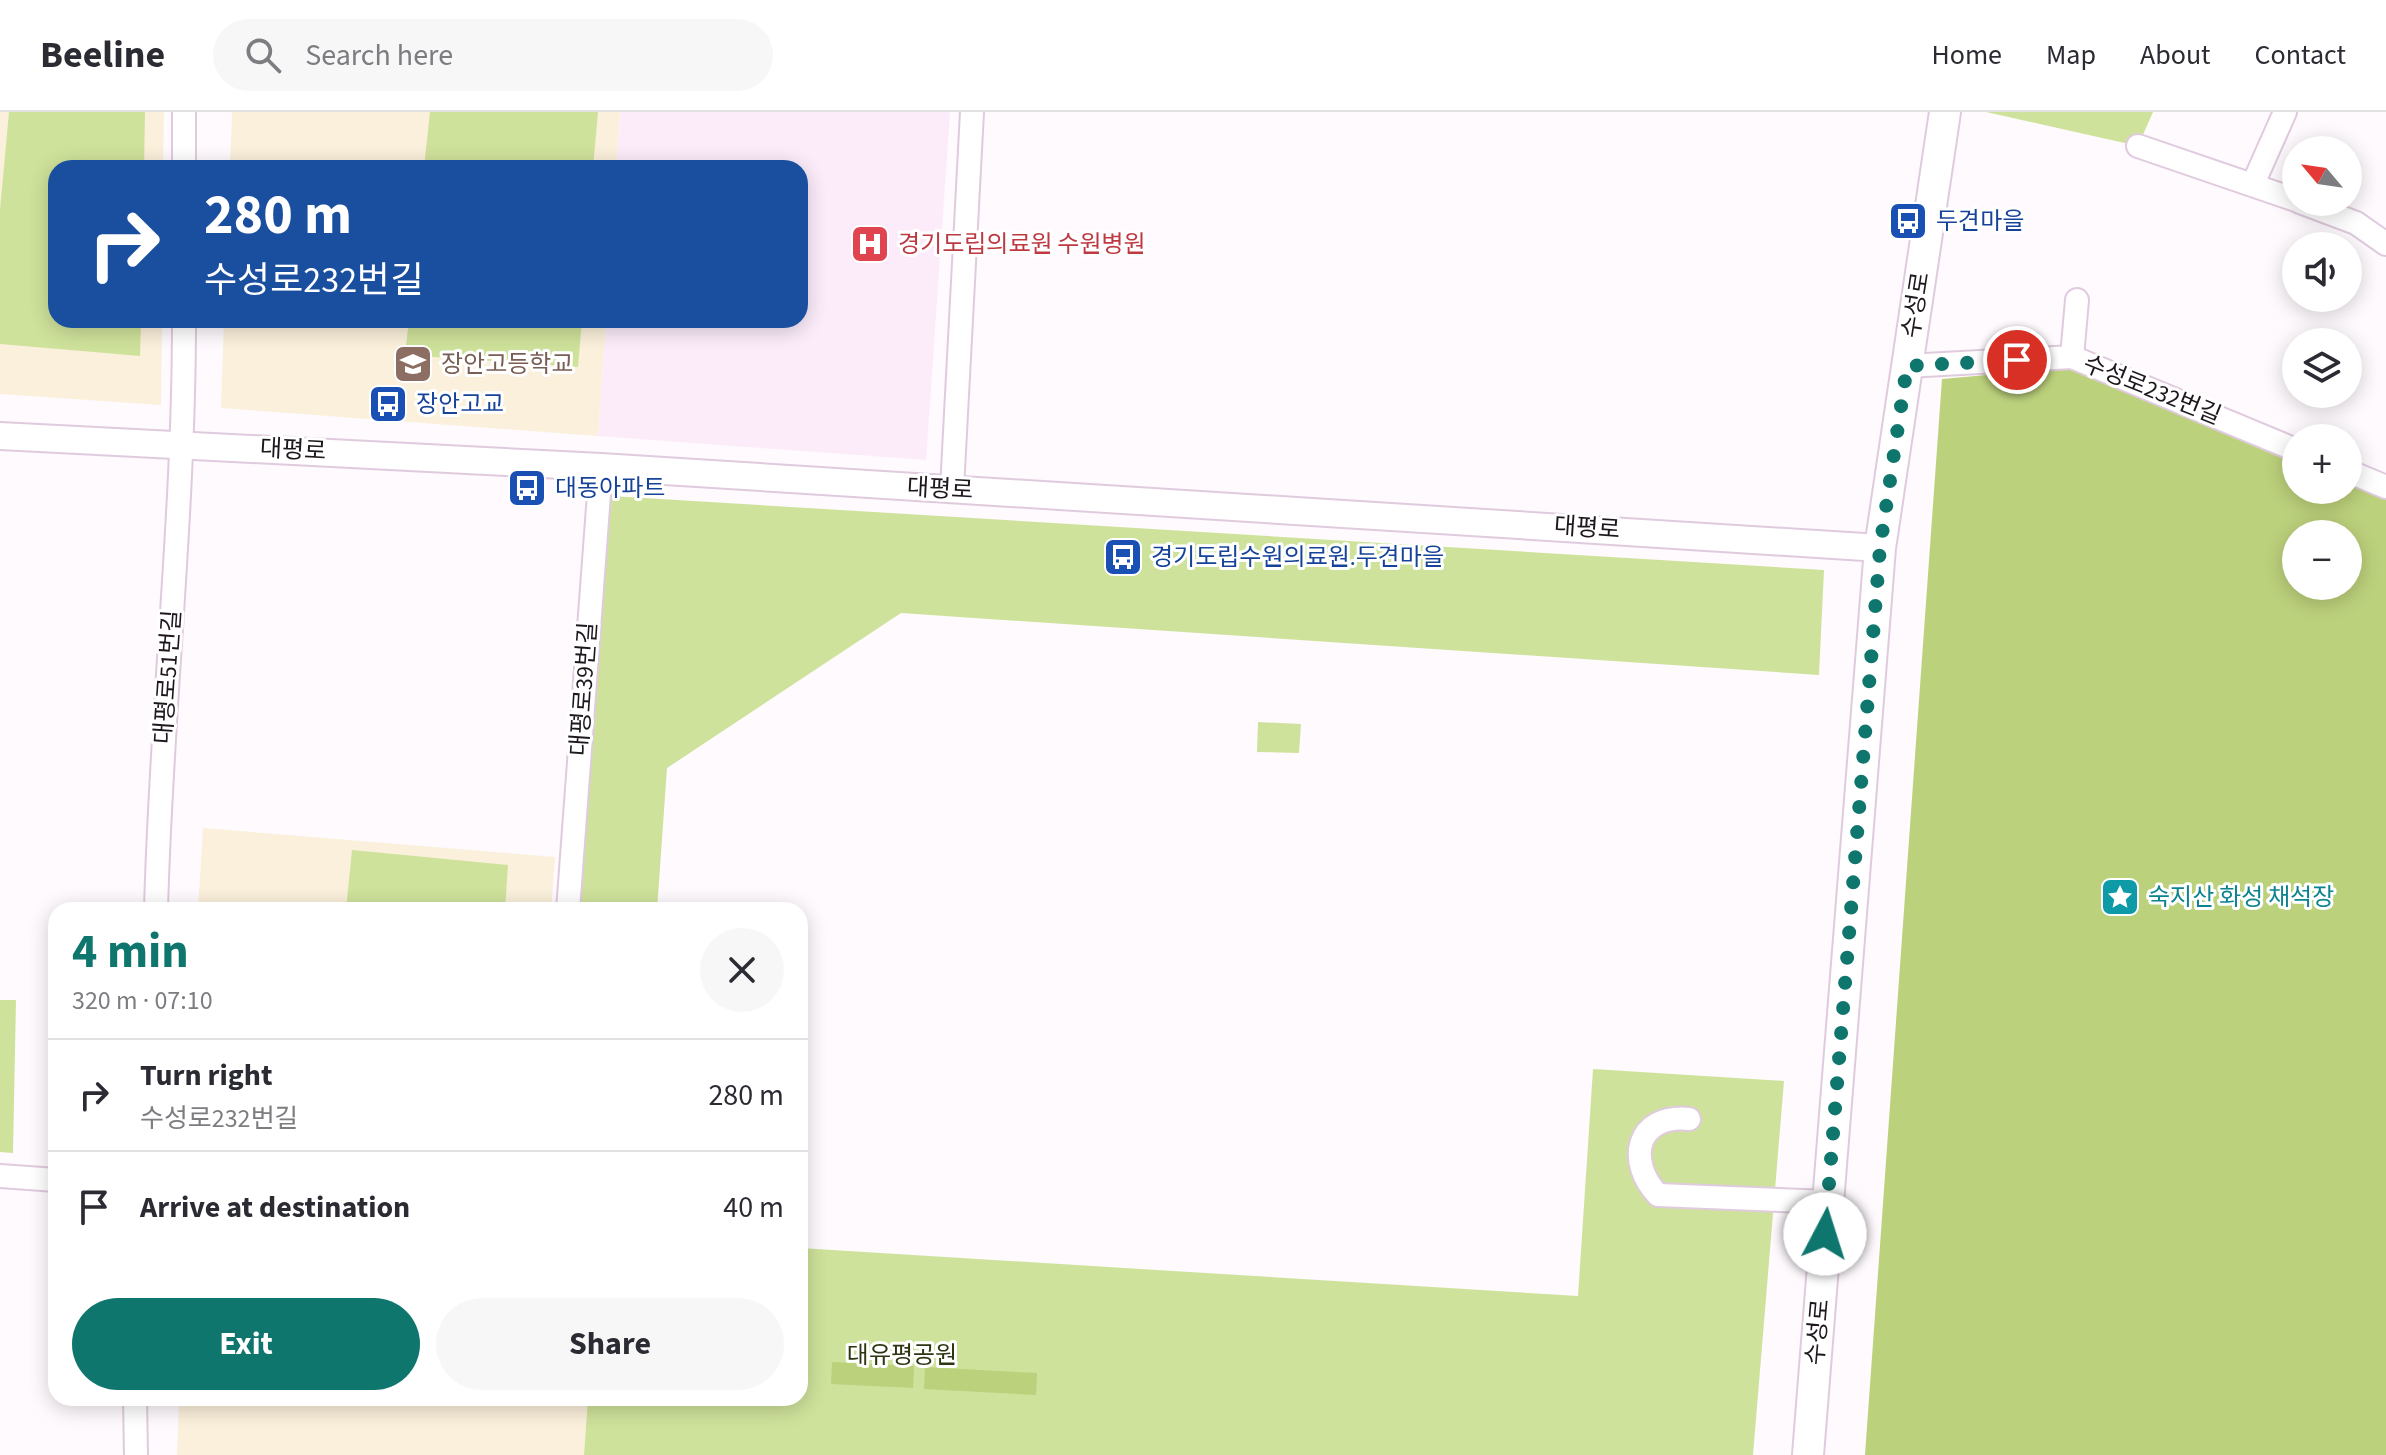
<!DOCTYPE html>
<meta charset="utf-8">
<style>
:root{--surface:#fff;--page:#f7f7f7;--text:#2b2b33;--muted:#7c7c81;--line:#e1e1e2;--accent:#0f766e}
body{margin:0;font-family:"Source Sans 3","Noto Sans KR",sans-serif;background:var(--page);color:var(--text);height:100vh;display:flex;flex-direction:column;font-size:30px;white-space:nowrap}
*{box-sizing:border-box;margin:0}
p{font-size:26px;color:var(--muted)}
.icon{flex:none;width:44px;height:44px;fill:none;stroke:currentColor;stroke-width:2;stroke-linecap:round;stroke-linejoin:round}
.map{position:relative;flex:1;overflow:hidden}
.panel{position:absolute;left:48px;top:790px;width:760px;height:504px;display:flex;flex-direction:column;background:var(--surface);border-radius:24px;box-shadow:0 4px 20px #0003}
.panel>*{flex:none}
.hud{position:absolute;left:48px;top:48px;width:760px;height:168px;border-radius:24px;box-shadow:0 4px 20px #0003;background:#1a4fa0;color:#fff;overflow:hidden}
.needle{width:52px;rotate:299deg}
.fabs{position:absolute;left:2282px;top:24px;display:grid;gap:16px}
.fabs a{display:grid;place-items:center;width:80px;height:80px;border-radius:50%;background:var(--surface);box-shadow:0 4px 20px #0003;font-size:40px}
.pin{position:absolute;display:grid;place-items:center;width:68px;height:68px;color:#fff;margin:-34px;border:4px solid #fff;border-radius:50%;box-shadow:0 2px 8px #0007}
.me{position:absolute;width:88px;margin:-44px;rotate:5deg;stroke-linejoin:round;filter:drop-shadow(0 0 6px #0008)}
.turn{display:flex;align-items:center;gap:28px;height:168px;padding:0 24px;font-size:36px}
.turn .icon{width:104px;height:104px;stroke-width:2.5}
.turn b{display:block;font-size:56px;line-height:68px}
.round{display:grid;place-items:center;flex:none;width:84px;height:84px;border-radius:42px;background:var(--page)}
.overview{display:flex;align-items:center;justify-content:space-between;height:136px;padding:0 24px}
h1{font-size:48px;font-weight:700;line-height:60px;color:var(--accent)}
.action{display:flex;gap:16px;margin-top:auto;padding:16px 24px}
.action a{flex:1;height:92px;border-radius:48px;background:var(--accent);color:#fff;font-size:32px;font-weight:700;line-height:92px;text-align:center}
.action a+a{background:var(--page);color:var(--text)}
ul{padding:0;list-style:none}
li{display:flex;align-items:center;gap:24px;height:112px;padding:0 24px;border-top:2px solid var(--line)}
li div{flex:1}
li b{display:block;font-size:30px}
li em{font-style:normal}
header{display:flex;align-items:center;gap:48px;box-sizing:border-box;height:112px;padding:0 40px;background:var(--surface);border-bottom:2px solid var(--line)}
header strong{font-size:38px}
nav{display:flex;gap:44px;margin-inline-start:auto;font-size:28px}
.search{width:560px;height:72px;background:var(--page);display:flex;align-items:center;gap:20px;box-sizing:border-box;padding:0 28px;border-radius:44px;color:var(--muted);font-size:30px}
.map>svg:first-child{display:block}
.built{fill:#fcecfa}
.education{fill:#fbf0db}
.green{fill:#cfe29b}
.forest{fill:#bcd17c;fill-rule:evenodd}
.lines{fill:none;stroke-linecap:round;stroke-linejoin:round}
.minor-casing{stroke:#e0cbde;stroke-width:26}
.tertiary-casing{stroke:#e0cbde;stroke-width:30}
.secondary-casing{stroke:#e0cbde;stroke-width:34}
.minor{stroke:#fff;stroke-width:22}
.tertiary{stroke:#fff;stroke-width:26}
.secondary{stroke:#fff;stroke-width:30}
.route{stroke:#0f766e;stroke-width:14;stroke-dasharray:0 25.2}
.labels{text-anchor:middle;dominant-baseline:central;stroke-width:6;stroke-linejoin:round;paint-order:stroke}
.transit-label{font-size:24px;fill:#164399;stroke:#fff;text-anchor:start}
.health-label{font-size:24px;fill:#be3a42;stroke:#fff;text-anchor:start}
.street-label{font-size:24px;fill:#1e171d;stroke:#fff}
.education-label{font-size:24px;fill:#785e54;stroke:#fff;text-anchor:start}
.culture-label{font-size:24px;fill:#0d838f;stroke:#fff;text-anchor:start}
.park-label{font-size:24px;fill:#2d3511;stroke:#fff}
</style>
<header>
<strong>Beeline</strong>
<div class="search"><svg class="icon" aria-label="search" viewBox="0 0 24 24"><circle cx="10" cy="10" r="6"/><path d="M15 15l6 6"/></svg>Search here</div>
<nav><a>Home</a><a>Map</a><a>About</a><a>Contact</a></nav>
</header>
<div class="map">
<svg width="2386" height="1343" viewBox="0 0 2386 1343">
<rect width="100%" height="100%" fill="#fefafe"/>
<path class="built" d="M620,0H950L926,348L598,324L606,208H800V56H616Z"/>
<path class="education" d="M0,0H164L163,56H56V208H162L161,293L0,282Z
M232,0H620L616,56H230Z
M224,208H606L598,324L221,296Z
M203,716L555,745L551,798H198Z
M179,1286H588L584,1343H177Z"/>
<path class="green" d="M9,0H145L144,56H56V208H141L140,244L0,232V98Z
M430,0H598L593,56H424Z
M1986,0H2153L2138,34Z
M409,208H582L578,255L405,243Z
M611,384L1824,458L1819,563L901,501L667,656L657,798H578Z
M1258,610L1301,612L1299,641L1257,640Z
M352,738L508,753L505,798H346Z
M0,888H16L13,1041L0,1040Z
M1593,957L1784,969L1753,1343H584L588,1286H800V1136L1578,1184Z"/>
<path class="forest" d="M2074,255L2296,348V378H2348V370L2386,386V1343H1865L1942,267ZM2296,422H2348V474H2296Z
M832,1250L914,1254L913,1276L831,1272Z
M925,1255L1037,1261L1036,1283L924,1277Z"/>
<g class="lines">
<defs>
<path id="minor" d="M2138,34L2296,88
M184,56V0
M2253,72L2285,0
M2300,90L2356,111L2386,132
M2072,245L2077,188
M1907,254L2072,245L2296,338
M2348,359L2386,375
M952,377L972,0
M156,798C161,601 184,405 184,208
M568,798L601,355
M1689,1007C1636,1002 1626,1049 1658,1083L1828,1090
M0,1064L56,1068
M135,1286L136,1343"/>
<path id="tertiary" d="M0,324L601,355L1880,436"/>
<path id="secondary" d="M1808,1343L1880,436L1945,0"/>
</defs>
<use href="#minor" class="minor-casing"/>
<use href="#tertiary" class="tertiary-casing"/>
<use href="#secondary" class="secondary-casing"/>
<use href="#minor" class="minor"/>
<use href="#tertiary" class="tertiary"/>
<use href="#secondary" class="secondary"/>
</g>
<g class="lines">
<path class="route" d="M1825,1122L1880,436L1907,254L2017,248"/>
</g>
<defs>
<symbol id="bus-square" viewBox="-11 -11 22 22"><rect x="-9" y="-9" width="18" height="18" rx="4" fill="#1a4fb4" stroke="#fff"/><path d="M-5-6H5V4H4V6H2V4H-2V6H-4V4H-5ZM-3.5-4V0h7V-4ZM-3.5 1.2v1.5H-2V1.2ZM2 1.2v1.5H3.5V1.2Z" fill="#fff"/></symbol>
<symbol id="hospital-square" viewBox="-11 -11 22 22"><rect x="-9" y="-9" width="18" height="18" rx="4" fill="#e0444e" stroke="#fff"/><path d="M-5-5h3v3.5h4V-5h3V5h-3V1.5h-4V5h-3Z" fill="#fff"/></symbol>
<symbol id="school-square" viewBox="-11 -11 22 22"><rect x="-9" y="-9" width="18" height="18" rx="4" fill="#8d6e63" stroke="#fff"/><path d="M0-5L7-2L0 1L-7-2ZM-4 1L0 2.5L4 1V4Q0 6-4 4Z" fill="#fff"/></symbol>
<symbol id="sight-square" viewBox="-11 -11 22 22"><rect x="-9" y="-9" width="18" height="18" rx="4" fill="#0f9aa8" stroke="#fff"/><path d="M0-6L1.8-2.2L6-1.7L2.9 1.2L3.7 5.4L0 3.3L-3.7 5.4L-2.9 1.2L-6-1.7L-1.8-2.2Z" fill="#fff"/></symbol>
</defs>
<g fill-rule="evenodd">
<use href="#bus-square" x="1886" y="87" width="44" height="44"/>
<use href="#hospital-square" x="848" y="110" width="44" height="44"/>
<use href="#school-square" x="391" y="230" width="44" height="44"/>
<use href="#bus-square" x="366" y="270" width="44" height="44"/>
<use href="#bus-square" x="505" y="354" width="44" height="44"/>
<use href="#bus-square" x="1101" y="423" width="44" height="44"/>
<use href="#sight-square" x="2098" y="763" width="44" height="44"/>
</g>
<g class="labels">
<g class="transit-label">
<text x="1936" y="109">두견마을</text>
<text x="416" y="292">장안고교</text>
<text x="555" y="376">대동아파트</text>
<text x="1151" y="445">경기도립수원의료원.두견마을</text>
</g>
<g class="health-label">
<text x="898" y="132">경기도립의료원 수원병원</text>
</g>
<g class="street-label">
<text transform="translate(1916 193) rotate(-81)">수성로</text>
<text transform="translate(2152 278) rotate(22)">수성로232번길</text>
<text transform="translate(293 338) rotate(3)">대평로</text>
<text transform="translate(940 377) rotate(3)">대평로</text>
<text transform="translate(1587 416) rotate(4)">대평로</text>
<text transform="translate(168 565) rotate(-86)">대평로51번길</text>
<text transform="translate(584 577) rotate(-86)">대평로39번길</text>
<text transform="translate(1818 1220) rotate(-85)">수성로</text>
</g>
<g class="education-label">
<text x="441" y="252">장안고등학교</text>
</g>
<g class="culture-label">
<text x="2148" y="785">숙지산 화성 채석장</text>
</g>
<g class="park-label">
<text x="902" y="1243">대유평공원</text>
</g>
</g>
</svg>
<div class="fabs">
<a><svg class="needle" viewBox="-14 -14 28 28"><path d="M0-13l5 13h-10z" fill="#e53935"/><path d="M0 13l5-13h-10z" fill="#7c7c81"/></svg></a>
<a><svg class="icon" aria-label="sound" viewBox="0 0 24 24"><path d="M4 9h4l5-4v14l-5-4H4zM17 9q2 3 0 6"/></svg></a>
<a><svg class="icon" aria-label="layers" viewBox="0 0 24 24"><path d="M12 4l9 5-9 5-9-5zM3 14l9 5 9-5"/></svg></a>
<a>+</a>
<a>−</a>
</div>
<div class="pin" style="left:2017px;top:248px;background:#d93025"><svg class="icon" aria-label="arrive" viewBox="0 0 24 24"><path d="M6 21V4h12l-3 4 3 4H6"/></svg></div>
<svg class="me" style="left:1825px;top:1122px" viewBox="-20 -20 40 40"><circle r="19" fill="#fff"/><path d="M0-13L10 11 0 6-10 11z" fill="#0f766e"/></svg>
<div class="hud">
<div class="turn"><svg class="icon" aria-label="right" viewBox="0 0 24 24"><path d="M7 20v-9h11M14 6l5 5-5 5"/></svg><div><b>280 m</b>수성로232번길</div></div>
</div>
<section class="panel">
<div class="overview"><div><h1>4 min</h1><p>320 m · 07:10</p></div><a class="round"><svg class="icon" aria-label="close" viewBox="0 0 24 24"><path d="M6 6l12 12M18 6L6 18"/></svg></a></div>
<ul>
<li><svg class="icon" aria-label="right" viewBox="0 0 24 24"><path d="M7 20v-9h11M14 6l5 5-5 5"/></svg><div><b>Turn right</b><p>수성로232번길</p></div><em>280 m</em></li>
<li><svg class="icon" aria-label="arrive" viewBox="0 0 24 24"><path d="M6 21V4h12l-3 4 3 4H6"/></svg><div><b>Arrive at destination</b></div><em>40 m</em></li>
</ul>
<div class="action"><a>Exit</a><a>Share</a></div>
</section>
</div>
